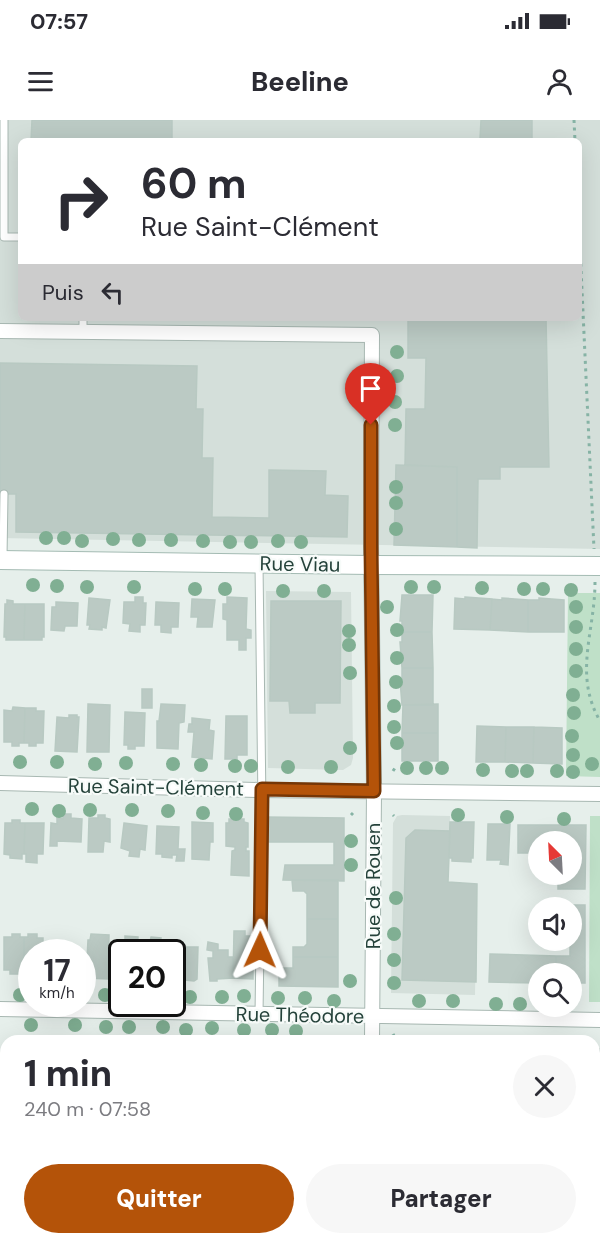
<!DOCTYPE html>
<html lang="fr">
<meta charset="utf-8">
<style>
:root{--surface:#fff;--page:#f7f7f7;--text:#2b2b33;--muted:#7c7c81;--accent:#b45309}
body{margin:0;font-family:"DM Sans",sans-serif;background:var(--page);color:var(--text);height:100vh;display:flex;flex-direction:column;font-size:22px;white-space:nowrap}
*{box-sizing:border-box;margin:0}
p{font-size:20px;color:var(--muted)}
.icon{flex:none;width:33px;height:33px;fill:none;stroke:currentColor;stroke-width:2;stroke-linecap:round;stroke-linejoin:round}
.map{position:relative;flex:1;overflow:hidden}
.drawer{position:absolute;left:0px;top:915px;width:600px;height:210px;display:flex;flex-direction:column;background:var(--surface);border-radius:18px 18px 0 0;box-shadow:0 6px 24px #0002}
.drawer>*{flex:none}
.banner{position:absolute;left:18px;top:18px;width:564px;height:183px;border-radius:9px;box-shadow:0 6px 24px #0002;background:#fff;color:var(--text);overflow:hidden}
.needle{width:39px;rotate:336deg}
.tools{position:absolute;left:528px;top:711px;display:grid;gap:12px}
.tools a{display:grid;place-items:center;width:54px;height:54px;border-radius:50%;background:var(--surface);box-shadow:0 6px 24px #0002;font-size:30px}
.speed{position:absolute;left:18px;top:819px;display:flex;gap:12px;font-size:30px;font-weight:700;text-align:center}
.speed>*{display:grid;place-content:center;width:78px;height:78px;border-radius:50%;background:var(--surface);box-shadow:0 6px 24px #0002;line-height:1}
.speed small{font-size:15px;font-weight:400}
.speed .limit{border:3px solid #111;border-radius:9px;background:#fff;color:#111}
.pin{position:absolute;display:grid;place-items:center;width:51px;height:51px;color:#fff;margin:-62px -26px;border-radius:50% 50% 50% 0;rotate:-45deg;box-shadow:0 0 6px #0007}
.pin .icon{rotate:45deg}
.me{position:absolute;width:66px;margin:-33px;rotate:1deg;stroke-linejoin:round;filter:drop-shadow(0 0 4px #0008)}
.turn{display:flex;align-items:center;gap:21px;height:126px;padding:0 24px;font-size:27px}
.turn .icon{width:78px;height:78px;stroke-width:2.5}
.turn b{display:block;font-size:42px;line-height:51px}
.then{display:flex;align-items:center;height:57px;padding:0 24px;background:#0003;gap:12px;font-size:22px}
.round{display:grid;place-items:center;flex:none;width:63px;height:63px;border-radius:32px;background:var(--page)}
.head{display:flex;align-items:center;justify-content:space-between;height:102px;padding:0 24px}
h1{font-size:36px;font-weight:800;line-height:45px}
.button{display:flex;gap:12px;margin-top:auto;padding:12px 24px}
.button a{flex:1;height:69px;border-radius:36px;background:var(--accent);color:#fff;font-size:24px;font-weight:800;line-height:69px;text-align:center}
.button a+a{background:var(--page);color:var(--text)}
.status{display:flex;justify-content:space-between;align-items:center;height:42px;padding:0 30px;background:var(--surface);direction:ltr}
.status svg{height:16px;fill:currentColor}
header{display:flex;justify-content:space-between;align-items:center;height:78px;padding:0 24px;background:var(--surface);font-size:27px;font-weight:800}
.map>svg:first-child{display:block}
.built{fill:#d4dfda;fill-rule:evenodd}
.green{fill:#bfe0c8}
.building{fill:#bbcac4;stroke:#b8c9c2;stroke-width:1.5}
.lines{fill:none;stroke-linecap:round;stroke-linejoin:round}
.lane-casing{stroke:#a8b8b2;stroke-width:9}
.street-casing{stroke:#a8b8b2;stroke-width:16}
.secondary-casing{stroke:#a4bbb3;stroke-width:20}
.path{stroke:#86b3a5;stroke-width:3;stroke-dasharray:3 4.5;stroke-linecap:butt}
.lane{stroke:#fff;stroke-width:7}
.street{stroke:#fff;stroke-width:14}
.secondary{stroke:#fff;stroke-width:18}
.tree{fill:#80af93}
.route-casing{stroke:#753606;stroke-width:15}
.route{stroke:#b45309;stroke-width:10}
.labels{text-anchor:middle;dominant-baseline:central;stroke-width:4.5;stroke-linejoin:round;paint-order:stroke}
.street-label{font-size:20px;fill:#24423a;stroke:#f7fbf9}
</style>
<div class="status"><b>07:57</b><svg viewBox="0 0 49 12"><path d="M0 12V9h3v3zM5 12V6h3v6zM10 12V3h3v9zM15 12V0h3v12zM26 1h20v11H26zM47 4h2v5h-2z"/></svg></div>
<header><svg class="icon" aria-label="menu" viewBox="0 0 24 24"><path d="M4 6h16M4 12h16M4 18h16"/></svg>Beeline<svg class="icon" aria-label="person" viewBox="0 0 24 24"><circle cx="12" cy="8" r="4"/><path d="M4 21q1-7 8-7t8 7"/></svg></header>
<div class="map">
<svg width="600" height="1125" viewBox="0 0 600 1125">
<rect width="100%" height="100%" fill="#e6efeb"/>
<path class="built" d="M0,0H600V429L0,418ZM21,21H579V198H21Z
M266,471L351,472L353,638L351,645L343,650L268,648Z
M402,695L450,696L448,762L477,764L475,875L391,873L393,703L397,696Z"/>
<path class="green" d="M568,473H600V657L566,656Z
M590,696H600V882H589Z"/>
<path class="building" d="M32,0H172V21H31Z
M481,0H532V21H430V19H480Z
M408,198H546L549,347H500V359H478L477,428L457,427V347L405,345L406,289H425L426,238H408Z
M0,243L197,246L196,289H203L202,338H213L212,397L269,398V350L326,351L325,375L348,376L347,417L16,412V374H0Z
M396,345L457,347V427L394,425Z
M402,475H433L432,512H402V501H400Z
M135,477H143V483H146L145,505H140V512L129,511L130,504L123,503L124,482H135Z
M227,477L247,478L246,509L251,510V518H246V530H239V520H227V500L223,499V484H227Z
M465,477L492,479L490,510L454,509L455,478L465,479Z
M89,478L110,480L106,508L102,507V510L89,509L90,505H87Z
M502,478L528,480V512L490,510L492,479L502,480Z
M539,478L564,480V512H528V480H539Z
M192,479L215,480L212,507H197L198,497H191Z
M7,480L13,481V484H25L24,520H6V517H4L5,484H7Z
M271,481H341L340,583H315V593H290L289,581H270Z
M56,482L78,483L77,506H65L64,511L51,510L52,487H56Z
M156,482L179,483L178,507H171V513L161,512V505H155Z
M25,484H44V517H42V520H24Z
M402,512H432L433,548H402L400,522H402Z
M402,548H433V585H402L400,560H402Z
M142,569H152V588H142Z
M88,584L110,585L109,632H87Z
M161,584L185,585L184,602L179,603L178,629L157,628V601H159Z
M438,584V613H402L403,585Z
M13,587L25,588L24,623H19V626H12V622H4V590L12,591Z
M25,588H36V591H44L43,623H36V626H29V623H24Z
M125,592L145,593L144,626H135V629H128V625H124Z
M69,595H77V597H79L77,632L55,631L57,597L69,598Z
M226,596H247V635H237V639H225Z
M192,598L210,600L209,610L214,611L212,639L192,637L194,612H188L189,604H192Z
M477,606L506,607L505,642H476Z
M506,607H534L533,643L505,642Z
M534,607L562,608V644L533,643Z
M402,613H438V641H402Z
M63,694H71V698L82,699L81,722L57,721V726H50L51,703L57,704V698L63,699Z
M98,695H105V698L110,699V722L104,721L103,732H88L89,698H98Z
M266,697L344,698V761L283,760L285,745H334V722H266Z
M229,699H244V702L248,703V727H246V731H249V756L231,755L232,731L235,730V727L226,726V703H229Z
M12,700H20V703H25L24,734H22V739L10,738V735L4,734L5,703H12Z
M192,702L213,703V722H210L209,740L192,739Z
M450,702H474L473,738H471V742L452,741V738H449Z
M25,703H44L43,734H37V743L26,742V734H24Z
M124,703L147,706L145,730L140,729L139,737L129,736L130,731L121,728Z
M488,704H510L508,745L500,744L501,740H487Z
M518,705H586L585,769H558V754H572V722H538V733H518Z
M157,706L179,707L178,729H185L184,741H176L177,735H172V738L162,737V734H156Z
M415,710L450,711L448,762L477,764L476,862L402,860L406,718Z
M292,760H338V799H307V774L304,771H293Z
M558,785H585V863H572V854H556V836H570V824H558V820H572V788H558Z
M307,799H338V837H293V827H304L307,824Z
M234,811H245V816H253V859L233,858Z
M12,814H20V817H24V850L18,851V854H10V850H4V817H12Z
M28,814H37V818H43V832H32V853L30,851L24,850V817H28Z
M91,814L109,815L108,859L86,858L88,820H90Z
M125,816L138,817L137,832H122V852H118V849H114L116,823L125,824Z
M151,817L161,818L160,825H169V832H148Z
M208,822L218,824V830H228V837H233V858L217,859V861H210L208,838H213V831L207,830Z
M175,827H198L197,859L194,861L175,859Z
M490,834L556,836V854H538V863L489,862Z
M293,837H338V867L279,866V848H293Z
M594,929H600V973H594Z
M594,1047H600V1093L594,1092Z"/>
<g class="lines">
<defs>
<path id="lane" d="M4,0V117H21
M83,212V198
M3,438L4,374
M259,894L262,685L259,444"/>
<path id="street" d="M0,211L372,215L371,426L374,671L372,921
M0,663L260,670L600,674
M0,889L600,900
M0,1115H6
M248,1119L567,1125"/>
<path id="secondary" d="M0,440L371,445L600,446"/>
</defs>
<use href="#lane" class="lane-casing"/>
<use href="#street" class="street-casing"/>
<use href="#secondary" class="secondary-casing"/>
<path class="path" d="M574,0L575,21
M579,106L594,429
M595,462C595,512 573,554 600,601
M393,651L395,648
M351,695L353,693
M393,695L394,696
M393,914L394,916"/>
<use href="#lane" class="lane"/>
<use href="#street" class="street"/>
<use href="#secondary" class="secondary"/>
</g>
<g class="tree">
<circle cx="397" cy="232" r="7"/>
<circle cx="397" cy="256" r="7"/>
<circle cx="395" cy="282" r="7"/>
<circle cx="395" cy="305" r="7"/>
<circle cx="396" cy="367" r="7"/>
<circle cx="396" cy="383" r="7"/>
<circle cx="396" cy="409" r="7"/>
<circle cx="46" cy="418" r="7"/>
<circle cx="64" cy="418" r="7"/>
<circle cx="113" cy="419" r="7"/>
<circle cx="139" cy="420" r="7"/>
<circle cx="171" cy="420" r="7"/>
<circle cx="82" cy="421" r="7"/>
<circle cx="203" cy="421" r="7"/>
<circle cx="278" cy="421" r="7"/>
<circle cx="230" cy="422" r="7"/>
<circle cx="251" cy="422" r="7"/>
<circle cx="301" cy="422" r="7"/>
<circle cx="33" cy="465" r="7"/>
<circle cx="57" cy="466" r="7"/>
<circle cx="87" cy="467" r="7"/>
<circle cx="134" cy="467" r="7"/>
<circle cx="411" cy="467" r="7"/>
<circle cx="434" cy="467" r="7"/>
<circle cx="482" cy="468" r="7"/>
<circle cx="195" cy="469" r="7"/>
<circle cx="225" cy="469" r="7"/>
<circle cx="524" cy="469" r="7"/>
<circle cx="543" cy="469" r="7"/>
<circle cx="571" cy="470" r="7"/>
<circle cx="283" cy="471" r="7"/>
<circle cx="324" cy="471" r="7"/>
<circle cx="387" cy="487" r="7"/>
<circle cx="576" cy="487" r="7"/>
<circle cx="576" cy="507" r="7"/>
<circle cx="397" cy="510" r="7"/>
<circle cx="349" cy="511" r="7"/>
<circle cx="349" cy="525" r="7"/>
<circle cx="576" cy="529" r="7"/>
<circle cx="397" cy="538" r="7"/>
<circle cx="576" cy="551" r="7"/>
<circle cx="350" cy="553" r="7"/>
<circle cx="396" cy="562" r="7"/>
<circle cx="573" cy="575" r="7"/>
<circle cx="394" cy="586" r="7"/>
<circle cx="574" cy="593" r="7"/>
<circle cx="394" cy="607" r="7"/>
<circle cx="572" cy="616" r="7"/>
<circle cx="397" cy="623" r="7"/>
<circle cx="350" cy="628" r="7"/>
<circle cx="573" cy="635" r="7"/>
<circle cx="20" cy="642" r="7"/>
<circle cx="57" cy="642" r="7"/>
<circle cx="126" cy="643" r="7"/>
<circle cx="95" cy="644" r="7"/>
<circle cx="173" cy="644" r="7"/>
<circle cx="592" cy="644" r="7"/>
<circle cx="201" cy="645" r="7"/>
<circle cx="235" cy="646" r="7"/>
<circle cx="251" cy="646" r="7"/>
<circle cx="288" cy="647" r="7"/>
<circle cx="331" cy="647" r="7"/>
<circle cx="407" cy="648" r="7"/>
<circle cx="426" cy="648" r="7"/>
<circle cx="442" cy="648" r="7"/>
<circle cx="483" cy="650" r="7"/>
<circle cx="512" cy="651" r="7"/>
<circle cx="527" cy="651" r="7"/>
<circle cx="557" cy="651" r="7"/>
<circle cx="573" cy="652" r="7"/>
<circle cx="32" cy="689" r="7"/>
<circle cx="90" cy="690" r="7"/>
<circle cx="132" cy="690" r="7"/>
<circle cx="59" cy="691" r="7"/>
<circle cx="168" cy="691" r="7"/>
<circle cx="203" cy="693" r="7"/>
<circle cx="236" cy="694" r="7"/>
<circle cx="458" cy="695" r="7"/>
<circle cx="507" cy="697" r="7"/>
<circle cx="564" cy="699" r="7"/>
<circle cx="351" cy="721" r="7"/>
<circle cx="351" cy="745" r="7"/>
<circle cx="396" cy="778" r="7"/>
<circle cx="394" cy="814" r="7"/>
<circle cx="394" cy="840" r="7"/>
<circle cx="350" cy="861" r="7"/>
<circle cx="394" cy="863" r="7"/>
<circle cx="20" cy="875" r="7"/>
<circle cx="105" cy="875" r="7"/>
<circle cx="244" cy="876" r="7"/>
<circle cx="190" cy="877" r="7"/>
<circle cx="222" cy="877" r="7"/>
<circle cx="278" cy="878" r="7"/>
<circle cx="305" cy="878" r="7"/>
<circle cx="334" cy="881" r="7"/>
<circle cx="419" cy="881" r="7"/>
<circle cx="453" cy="881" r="7"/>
<circle cx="496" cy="884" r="7"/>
<circle cx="520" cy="884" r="7"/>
<circle cx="31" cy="905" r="7"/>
<circle cx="75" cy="905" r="7"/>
<circle cx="106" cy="907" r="7"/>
<circle cx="129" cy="907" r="7"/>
<circle cx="163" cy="907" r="7"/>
<circle cx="212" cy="908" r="7"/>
<circle cx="186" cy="910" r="7"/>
<circle cx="244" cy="910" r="7"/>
<circle cx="272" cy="910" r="7"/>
<circle cx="296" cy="911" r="7"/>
</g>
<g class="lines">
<defs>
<path id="route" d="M260,830L262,669L374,671L371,426V305"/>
</defs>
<use href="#route" class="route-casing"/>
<use href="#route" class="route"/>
</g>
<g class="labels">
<g class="street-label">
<text transform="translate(300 444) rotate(1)">Rue Viau</text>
<text transform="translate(156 667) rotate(1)">Rue Saint-Clément</text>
<text transform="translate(373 766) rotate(-90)">Rue de Rouen</text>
<text transform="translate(300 895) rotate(1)">Rue Théodore</text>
</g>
</g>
</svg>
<div class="tools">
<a><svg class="needle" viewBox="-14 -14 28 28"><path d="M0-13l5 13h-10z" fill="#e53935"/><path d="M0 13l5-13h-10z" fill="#7c7c81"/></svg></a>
<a><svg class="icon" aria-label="sound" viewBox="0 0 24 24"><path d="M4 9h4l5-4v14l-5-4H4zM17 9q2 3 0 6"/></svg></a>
<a><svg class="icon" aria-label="search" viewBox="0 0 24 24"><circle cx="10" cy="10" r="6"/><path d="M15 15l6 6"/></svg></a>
</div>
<div class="speed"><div>17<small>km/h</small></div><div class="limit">20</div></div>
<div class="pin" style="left:371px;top:305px;background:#d93025"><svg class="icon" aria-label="arrive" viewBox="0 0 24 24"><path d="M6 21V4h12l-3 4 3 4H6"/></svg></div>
<svg class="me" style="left:260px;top:830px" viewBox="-20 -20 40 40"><path d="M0-17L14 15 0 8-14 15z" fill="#b45309" stroke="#fff" stroke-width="4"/></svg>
<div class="banner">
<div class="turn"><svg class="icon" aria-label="right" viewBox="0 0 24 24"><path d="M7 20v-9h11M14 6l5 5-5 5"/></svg><div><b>60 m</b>Rue Saint-Clément</div></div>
<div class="then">Puis<svg class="icon" aria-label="left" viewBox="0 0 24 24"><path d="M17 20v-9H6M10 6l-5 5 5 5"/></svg></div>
</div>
<section class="drawer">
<div class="head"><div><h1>1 min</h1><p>240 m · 07:58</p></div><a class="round"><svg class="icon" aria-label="close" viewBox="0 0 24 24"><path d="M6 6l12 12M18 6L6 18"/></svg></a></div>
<div class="button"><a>Quitter</a><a>Partager</a></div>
</section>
</div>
